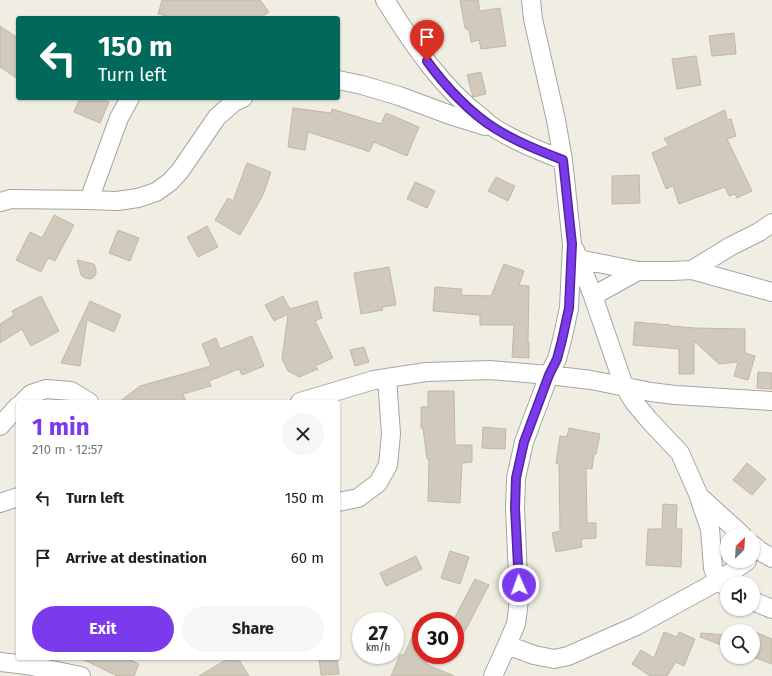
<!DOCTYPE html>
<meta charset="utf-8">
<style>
:root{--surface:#fff;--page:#f6f6f6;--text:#202124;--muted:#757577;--accent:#7c3aed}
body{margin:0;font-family:"Fira Sans",sans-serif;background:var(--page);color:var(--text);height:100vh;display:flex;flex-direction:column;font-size:15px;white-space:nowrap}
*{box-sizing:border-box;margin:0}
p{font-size:13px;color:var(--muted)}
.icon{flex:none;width:22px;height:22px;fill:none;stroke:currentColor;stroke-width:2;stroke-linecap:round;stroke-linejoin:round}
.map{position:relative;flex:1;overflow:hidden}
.side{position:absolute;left:16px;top:400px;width:324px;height:260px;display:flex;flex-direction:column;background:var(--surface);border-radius:4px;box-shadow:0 1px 3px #0004}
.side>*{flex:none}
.top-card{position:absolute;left:16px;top:16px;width:324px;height:84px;border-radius:4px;box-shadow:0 1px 3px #0004;background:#00695c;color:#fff;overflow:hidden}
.needle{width:26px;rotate:25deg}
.buttons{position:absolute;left:720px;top:528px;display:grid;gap:8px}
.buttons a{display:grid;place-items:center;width:40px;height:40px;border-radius:50%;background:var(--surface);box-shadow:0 1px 3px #0004;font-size:20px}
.speed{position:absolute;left:352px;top:612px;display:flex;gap:8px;font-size:20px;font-weight:700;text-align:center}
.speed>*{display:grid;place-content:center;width:52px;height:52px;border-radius:50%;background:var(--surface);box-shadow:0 1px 3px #0004;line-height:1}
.speed small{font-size:10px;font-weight:400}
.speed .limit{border:6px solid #d22;background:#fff;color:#111}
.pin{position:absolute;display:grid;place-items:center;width:34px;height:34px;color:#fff;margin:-41px -17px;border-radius:50% 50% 50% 0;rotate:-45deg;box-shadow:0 0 4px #0007}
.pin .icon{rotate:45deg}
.me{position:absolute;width:44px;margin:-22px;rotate:358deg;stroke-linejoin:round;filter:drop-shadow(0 0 3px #0008)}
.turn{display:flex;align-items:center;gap:14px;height:84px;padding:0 16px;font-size:18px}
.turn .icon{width:52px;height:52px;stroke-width:2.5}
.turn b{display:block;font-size:28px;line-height:34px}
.round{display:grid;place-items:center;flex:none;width:42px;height:42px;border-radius:21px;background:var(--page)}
.head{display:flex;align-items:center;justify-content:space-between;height:68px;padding:0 16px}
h1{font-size:24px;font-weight:700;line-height:30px;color:var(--accent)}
.primary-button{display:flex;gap:8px;margin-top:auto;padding:8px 16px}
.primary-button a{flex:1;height:46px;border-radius:24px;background:var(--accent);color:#fff;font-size:16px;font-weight:700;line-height:46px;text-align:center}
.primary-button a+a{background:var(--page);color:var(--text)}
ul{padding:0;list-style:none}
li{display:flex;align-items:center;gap:12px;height:60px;padding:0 16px}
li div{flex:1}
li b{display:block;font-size:15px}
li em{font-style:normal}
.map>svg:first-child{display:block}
.building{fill:#d0c9bc;stroke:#c2b8a4}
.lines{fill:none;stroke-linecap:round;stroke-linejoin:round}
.minor-casing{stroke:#a5a5a5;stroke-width:20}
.minor{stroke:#fff;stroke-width:18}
.route-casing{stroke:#51269a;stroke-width:10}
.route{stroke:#7c3aed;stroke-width:7}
</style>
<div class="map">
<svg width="772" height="676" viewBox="0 0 772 676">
<rect width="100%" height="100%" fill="#f0eee3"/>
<path class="building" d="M162,0H260L269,12L260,18H175L158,14Z
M460,0H478L480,11L500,8L506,46L481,49L479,40L471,42L469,30L465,28Z
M0,26L18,38V79L0,67Z
M734,33L736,54L712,56L709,36Z
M696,56L701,85L677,89L672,59Z
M481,72L486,94L473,97L467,75Z
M80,98H99L109,102L100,123L74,112Z
M293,108L331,113L332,109L381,124L386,113L419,127L407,156L374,142L369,152L362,149L308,132L305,150L288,147Z
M725,110L727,120L731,119L736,136L727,139L752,191L737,198L735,194L729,196L725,187L679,204L673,186L666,189L652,153L669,145L664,139Z
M247,163L271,172L263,195L240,235L215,220L228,198L233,201Z
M639,175L640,203L612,204V176Z
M496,177L515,186L508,201L488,191Z
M415,182L435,191L427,208L407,199Z
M54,215L74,225L55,261L48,258L41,272L16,260L30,232L42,238Z
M207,226L218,247L198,257L187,237Z
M118,230L139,238L130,261L109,253Z
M77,260L94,264L96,270V274L93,278L89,279L85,278L81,275Z
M504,264L524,271L519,285L529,286L528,342H529V358L512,357L514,325H480V315L433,311L435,287L462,289L461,295L491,296Z
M389,267L396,305L382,307L383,310L361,314L354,273Z
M41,296L59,331L31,346L22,329L0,343V324L14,315L12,311Z
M283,296L290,309L317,301L322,318L315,321L333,358L315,366L318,369L299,377L288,371L282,359L288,314L274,321L265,305Z
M90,301L121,315L114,332L87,320L80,366L61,363Z
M635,322L670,325V326L694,328L745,329V353L755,356L748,380L734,376L738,362L719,364L694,341V374H679V349L633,345Z
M252,336L264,366L242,375L239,369L209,381L211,386L183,394L186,402H119L140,386L211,366L202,344L216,338L220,349Z
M364,347L369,362L355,366L350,350Z
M758,372L772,373V389L757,388Z
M428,391H454L455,445H472V462L462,463L460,503L428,501L429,459H427L423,428H421V407H428Z
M483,427L506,429L505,449L482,448Z
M569,428L600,434L596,454H594L592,469L586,468L587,523H596V538L581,539L582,547L556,552L552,533L560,531L559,464L556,463L560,436L567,437Z
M747,463L766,479L752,495L733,480Z
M663,504L677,505L676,529H682L681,567L646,565L648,529H662Z
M450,551L469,557L460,584L441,578Z
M416,556L422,569L386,586L380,573Z
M475,579L489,585L455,650V617Z
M421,617V655H430L426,664L454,676H391L400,655H404Z
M753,631L772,639V664L753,657Z
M664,632L677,637L679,632L695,639L684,666L676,662L667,676H650L632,664L641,650L654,658Z
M701,633L727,635V647L700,637Z
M80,658H126L139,664L134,676H117Z
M229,658H238L249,676H199Z
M319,658H337L339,674L321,675Z"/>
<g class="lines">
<defs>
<path id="minor" d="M385,0C412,43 441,87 482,118C486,122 491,126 496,129C517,142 540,151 563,160
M338,80L362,85L399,96L453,116L485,126
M89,200L119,118L130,98
M0,202L11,199L89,200L117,201L138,198L156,192L170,182L180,171L217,117L234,102L243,98
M772,223L759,232L731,246L692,270L772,292
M575,250L593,296L624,386L634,402L649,420L680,453L699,496L742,535
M578,259L638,271
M593,296L638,271H672L692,270
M23,402L31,394L46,389L71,391L89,402
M300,402L374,380L426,372L490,370L549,375L591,380L651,392L675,395L772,401
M0,426L18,406
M699,497L710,529L713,568L718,581L727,587
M338,502L358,498L378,483L388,465L391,434L387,378
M0,503L18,497
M753,545L760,551L772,558
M753,601L772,609
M507,645L534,655L554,659L568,656L636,626L718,581L747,561
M0,662L27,665L81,676
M493,676L507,645L516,624L519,600L515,508L516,478L524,442L549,375L557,359L562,340L569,308L572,244L563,160L556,120L533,19L531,0"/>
</defs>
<use href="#minor" class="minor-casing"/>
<use href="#minor" class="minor"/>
</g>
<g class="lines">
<defs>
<path id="route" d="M427,61C444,85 471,114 496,129C517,142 540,151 563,160L572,244L569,308L562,340L557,359L549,375L524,442L516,478L515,508L519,585"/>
</defs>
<use href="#route" class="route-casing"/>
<use href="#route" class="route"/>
</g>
</svg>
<div class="buttons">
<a><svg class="needle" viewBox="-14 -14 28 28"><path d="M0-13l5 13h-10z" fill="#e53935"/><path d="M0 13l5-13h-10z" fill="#757577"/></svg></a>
<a><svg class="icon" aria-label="sound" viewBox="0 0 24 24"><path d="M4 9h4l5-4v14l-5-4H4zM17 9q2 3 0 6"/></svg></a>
<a><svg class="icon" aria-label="search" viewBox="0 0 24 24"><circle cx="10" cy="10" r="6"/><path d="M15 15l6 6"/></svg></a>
</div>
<div class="speed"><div>27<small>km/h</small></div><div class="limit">30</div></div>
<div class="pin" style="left:427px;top:61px;background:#d93025"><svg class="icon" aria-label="arrive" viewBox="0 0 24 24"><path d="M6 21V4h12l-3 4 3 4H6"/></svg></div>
<svg class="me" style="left:519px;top:585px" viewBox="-20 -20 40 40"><circle r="17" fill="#7c3aed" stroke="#fff" stroke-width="3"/><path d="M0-11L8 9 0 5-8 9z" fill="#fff"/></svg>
<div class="top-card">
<div class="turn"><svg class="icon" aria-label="left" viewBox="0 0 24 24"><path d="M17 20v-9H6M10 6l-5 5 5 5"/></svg><div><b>150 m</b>Turn left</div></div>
</div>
<section class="side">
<div class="head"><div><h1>1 min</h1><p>210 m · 12:57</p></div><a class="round"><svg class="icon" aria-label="close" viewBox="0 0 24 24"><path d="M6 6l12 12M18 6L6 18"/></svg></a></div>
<ul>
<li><svg class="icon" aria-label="left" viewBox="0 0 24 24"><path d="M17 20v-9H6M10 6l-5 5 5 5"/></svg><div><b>Turn left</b></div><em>150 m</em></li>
<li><svg class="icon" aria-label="arrive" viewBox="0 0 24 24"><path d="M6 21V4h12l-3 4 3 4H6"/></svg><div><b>Arrive at destination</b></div><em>60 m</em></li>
</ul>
<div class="primary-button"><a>Exit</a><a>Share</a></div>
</section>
</div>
